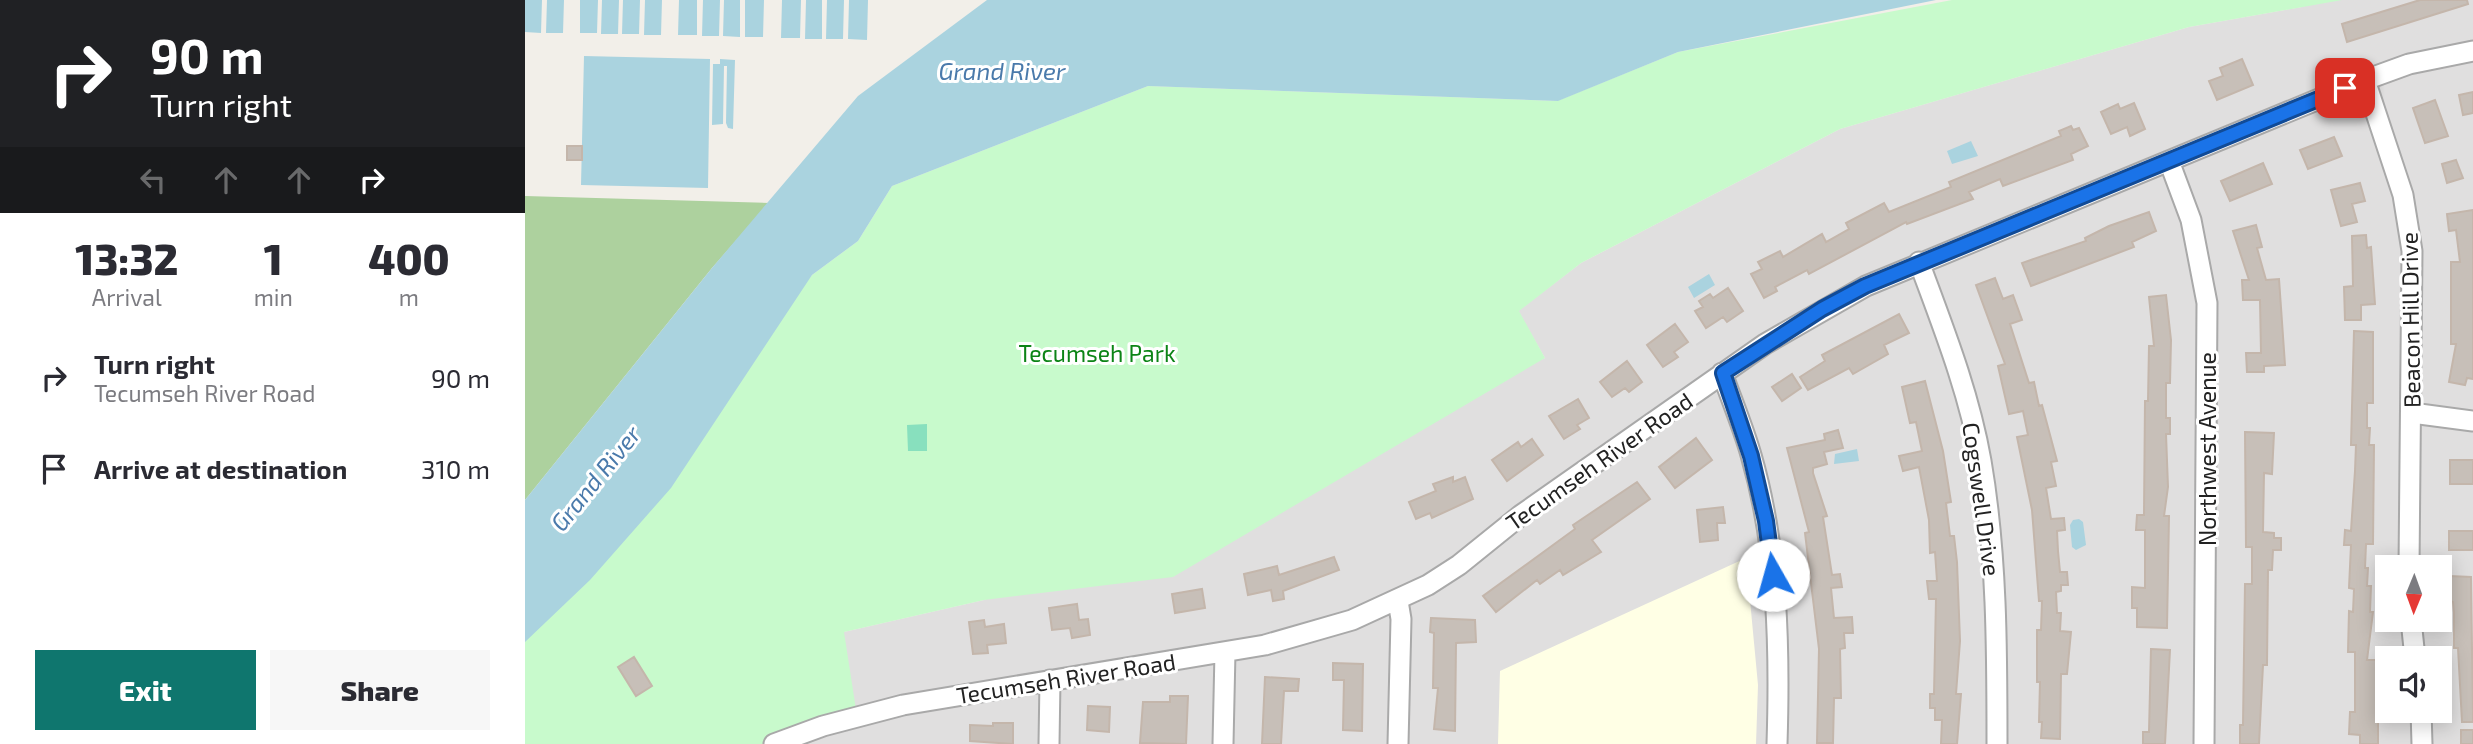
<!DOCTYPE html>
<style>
:root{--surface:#fff;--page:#f7f7f7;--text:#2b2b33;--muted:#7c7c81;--accent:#0f766e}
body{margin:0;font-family:"Exo 2",sans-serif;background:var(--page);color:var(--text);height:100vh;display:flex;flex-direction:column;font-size:26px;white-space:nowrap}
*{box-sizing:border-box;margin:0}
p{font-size:23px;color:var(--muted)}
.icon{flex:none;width:38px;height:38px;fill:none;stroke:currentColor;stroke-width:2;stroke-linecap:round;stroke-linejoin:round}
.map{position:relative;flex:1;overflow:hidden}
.sheet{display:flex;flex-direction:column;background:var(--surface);width:525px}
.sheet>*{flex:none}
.guide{background:#202124;color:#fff;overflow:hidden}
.needle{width:46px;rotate:181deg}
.tools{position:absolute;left:1850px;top:555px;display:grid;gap:14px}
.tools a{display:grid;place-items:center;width:77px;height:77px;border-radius:0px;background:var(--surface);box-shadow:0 4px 18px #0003;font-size:35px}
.pin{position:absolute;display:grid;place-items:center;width:60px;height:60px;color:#fff;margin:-30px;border-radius:14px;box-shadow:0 4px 10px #0006}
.me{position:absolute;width:77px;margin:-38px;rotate:353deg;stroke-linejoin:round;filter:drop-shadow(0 0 5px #0008)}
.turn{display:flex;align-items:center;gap:24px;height:147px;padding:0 35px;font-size:32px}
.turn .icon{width:91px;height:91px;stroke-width:2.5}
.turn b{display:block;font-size:49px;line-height:60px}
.lanes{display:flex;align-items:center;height:66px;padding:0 35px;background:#0003;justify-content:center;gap:35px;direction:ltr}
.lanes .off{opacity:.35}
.eta{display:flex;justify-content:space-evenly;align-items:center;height:119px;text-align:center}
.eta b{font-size:42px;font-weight:800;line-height:49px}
.button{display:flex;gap:14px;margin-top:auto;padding:14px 35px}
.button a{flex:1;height:80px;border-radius:0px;background:var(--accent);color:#fff;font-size:28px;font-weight:800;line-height:80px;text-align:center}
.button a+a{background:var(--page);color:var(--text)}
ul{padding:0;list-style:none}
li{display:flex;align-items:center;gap:21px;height:91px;padding:0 35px}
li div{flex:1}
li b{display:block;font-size:26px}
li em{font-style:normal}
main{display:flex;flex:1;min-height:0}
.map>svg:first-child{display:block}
.residential{fill:#e0dfdf;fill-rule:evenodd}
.education{fill:#ffffe5}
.forest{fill:#add19e}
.park{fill:#c8facc}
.pitch{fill:#88e0be}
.water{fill:#aad3df}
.building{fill:#c7bfb8;stroke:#c4b6ab;stroke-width:2}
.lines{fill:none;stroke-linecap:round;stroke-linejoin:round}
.minor-casing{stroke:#a9a9a9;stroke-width:23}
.minor{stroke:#fff;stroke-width:19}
.route-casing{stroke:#114b97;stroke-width:18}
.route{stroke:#1a73e8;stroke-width:12}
.labels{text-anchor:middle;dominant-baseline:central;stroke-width:6;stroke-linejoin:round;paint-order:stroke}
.street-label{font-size:23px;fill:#222;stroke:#fff}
.park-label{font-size:23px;fill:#0c8416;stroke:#fff}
.water-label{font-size:24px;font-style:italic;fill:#4a7aab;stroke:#fff}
</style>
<main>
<section class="sheet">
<div class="guide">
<div class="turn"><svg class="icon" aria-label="right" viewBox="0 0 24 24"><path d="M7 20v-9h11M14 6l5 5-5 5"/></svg><div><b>90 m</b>Turn right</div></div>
<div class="lanes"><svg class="icon off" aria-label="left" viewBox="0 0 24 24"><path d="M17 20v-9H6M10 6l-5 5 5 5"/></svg><svg class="icon off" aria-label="ahead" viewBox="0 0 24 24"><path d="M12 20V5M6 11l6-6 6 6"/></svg><svg class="icon off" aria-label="ahead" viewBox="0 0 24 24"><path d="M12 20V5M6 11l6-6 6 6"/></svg><svg class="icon" aria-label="right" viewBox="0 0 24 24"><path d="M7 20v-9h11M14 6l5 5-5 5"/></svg></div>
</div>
<div class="eta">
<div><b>13:32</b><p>Arrival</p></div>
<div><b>1</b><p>min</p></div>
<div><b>400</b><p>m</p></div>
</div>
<ul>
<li><svg class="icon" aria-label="right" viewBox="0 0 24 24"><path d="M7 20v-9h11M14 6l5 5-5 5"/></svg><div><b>Turn right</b><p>Tecumseh River Road</p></div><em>90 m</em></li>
<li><svg class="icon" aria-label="arrive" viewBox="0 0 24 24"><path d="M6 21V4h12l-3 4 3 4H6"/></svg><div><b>Arrive at destination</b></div><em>310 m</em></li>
</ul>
<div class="button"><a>Exit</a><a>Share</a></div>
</section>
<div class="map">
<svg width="1948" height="744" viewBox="0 0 1948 744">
<rect width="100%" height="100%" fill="#f2efe9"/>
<path class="residential" d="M1798,0H1948V744H249L319,632L459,600L1020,358L993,311L1056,263L1315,129L1664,27L1777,7ZM1862,567H1914V620H1862ZM1862,658H1914V710H1862Z"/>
<path class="education" d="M1221,558L1233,685L1231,744H973L975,671Z"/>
<path class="forest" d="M0,196L244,203L187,268L0,500Z"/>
<path class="park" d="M1427,0H1817L1664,27L1315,129L1056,263L994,311L1020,358L648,577L459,600L319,632L332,716L249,744H0V634L287,275L333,241L367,186L623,86L1032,101L1153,52Z"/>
<path class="pitch" d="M402,424V451H383L382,425Z"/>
<path class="water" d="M0,0H17L16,33L0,32Z
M22,0H39L38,33H21Z
M55,0H73L72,33H55Z
M77,0H94L93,34H76Z
M98,0H115L114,34H97Z
M120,0H137L136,35H119Z
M154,0H172V35H153Z
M178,0H195L194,36H177Z
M199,0H215V37L198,36Z
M220,0H239L238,37H220Z
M257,0H276L275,38H256Z
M281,0H297V39H280Z
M302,0H319L318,39H301Z
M324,0H343L342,40L323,39Z
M462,0H1411L1153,52L1033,101L623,86L367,186L333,241L287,275L146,488L65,580L0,642V500L187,268L333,96Z
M59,56L185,59L183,188L56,185Z
M195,59L210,60L208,129L203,128L201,123L202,66H199L198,124L187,125L188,64H195Z
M1446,141L1453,156L1427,164L1422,151Z
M1184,274L1190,285L1169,298L1163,287Z
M1332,449L1334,461L1309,464L1310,454Z
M1554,519L1558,522L1561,545L1551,550L1547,547L1545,525L1548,520Z"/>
<path class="building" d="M1895,0H1942L1943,4L1822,42L1817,24Z
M1717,59L1728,85L1692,100L1684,81L1698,76L1695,68Z
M1948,92V113L1938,115L1934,95Z
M1910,100L1923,136L1900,143L1888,108Z
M1609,103L1620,129L1605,136L1602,127L1586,134L1576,112L1593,104L1595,109Z
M1546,126L1548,130L1554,128L1563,146L1546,154L1548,160L1478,186L1475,179L1444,192L1448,199L1382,224L1381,222L1284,274L1282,270L1250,287L1252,291L1239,298L1226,274L1237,269L1233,262L1255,251L1258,257L1297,234L1301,242L1324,229L1321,223L1359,203L1364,212L1426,187L1424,182L1536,136L1534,131Z
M1809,137L1817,156L1783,169L1775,150Z
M42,146H57V160H42Z
M1931,160L1938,178L1922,183L1917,164Z
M1738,163L1747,184L1705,201L1696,181Z
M1835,183L1840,201L1827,204L1832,222L1816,226L1806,190Z
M1948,210V379L1942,378L1940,385L1924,382L1931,344H1926V262H1935L1931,230L1924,231L1922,214Z
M1624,212L1631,231L1607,242L1609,247L1506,286L1497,263L1561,241L1560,238L1584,226Z
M1731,225L1737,247L1732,248L1741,280L1754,279L1760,365L1739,366V372H1722L1721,353H1736L1735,300H1718L1717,280H1724L1708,231Z
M1841,235L1842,248L1846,247L1850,304L1836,305V320H1820L1819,287L1828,286L1827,236Z
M1470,278L1478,299L1488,295L1497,320L1485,324L1504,383L1509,382L1514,406L1517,405L1532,461L1526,462L1531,486L1521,488L1526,519L1539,518L1540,530L1532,531L1533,551L1535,572H1542L1543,585H1536V591L1531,592L1532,613H1536L1535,631L1546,632L1542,674H1536L1535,739L1516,738L1517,722H1514L1515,682H1512V630H1516L1517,601H1514L1507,510L1492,437L1503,435L1498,411L1484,414L1473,366L1480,364L1451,285Z
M1203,288L1218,311L1202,322L1198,317L1181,328L1170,311L1178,307L1174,301L1185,294L1188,298Z
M1641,295L1646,340L1645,383H1641V418H1645V434H1641L1643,487L1639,516H1644L1642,628L1612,627V608H1607V587L1620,588V530H1611L1612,515H1619L1620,401H1623L1624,346H1629L1624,297Z
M1374,314L1384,333L1359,345L1363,354L1328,374L1324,368L1283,390L1275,377L1300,361L1297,355Z
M1150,324L1163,342L1149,352L1153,357L1138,367L1122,345Z
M1829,331L1848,332V403H1842V428H1845L1844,445H1849L1848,544H1841L1840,568H1843L1842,586H1846L1845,612H1848L1842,660H1851L1853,673V744H1835V735L1824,734L1825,712H1830V652H1823L1824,611L1828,612L1829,589L1824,588L1826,545H1819L1820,530L1826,531L1830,471L1831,445H1826Z
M1102,361L1117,382L1104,392L1100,388L1087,397L1075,382Z
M1267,374L1276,388L1257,401L1247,387Z
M1400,381L1418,451L1426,502L1421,503L1425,536H1429L1432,562L1435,641L1431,694H1436L1432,744H1416L1417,720H1410V708H1405V694H1409L1411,599H1404L1402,581H1412L1410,552L1405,553L1404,520L1394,467L1378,471L1374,456L1397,451L1391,422L1385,423L1377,387Z
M1053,399L1064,418L1052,425L1055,429L1039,439L1024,416Z
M1313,430L1318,448L1299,452L1302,464L1288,468V473L1302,516L1298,517L1307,575L1315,574L1317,587L1306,588L1309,618L1327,617L1328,633H1319L1320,648L1315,649L1316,698H1309L1308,743H1292L1294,649L1280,533L1284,532L1262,448L1300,440L1299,434Z
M1720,432L1749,433L1747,474L1739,473L1738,532L1749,533V538H1756V550H1748L1747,570H1743L1742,665H1738L1734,744H1715V725H1718L1720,584H1727V547H1721Z
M1171,438L1187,460L1150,488L1134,467Z
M1007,439L1018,455L982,481L967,460L993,442L996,447Z
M1925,460H1948V484H1925Z
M928,477V482L940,477L948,499L907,518L905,513L891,519L884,502L911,491L908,484Z
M1112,482L1125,499L1067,540L1076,552L1038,575L1035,570L1015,584L1012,580L971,612L958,596L1050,529L1048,525Z
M1198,507L1200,523H1192L1193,540L1175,542L1172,510Z
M1924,531H1948V550H1924Z
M809,557L814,570L758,591L759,599L748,601L746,590L723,595L719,574L752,566L754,575Z
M1924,576L1946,577L1948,722H1937L1933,648H1929V613L1928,602L1924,601Z
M677,589L680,608L650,613L647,594Z
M552,604L554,620L563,619L565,635L547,638L545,628L527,630L524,608Z
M906,618L950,620L951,642L931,643L930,731L909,729L913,688H908L909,633L905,632Z
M459,620L460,627L479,624L481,643L462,645L463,653L448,654L444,622Z
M1626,649L1645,650L1640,744H1618V732H1624Z
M109,657L127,686L111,696L93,667Z
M808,663L838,664L837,731L818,730L819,680H808Z
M740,677L774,679L773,691H759L756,744H737Z
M645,696H663L661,744L615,743L618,702H645Z
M563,706L585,707L584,732L562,730Z
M468,723H488V744L445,741V725L468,726Z
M1936,730H1948V744H1936Z"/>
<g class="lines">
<defs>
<path id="minor" d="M1840,80L1878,195L1887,251L1884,567
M1644,161L1666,220L1682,303L1679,744
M1394,262C1418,327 1444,392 1456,461C1472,554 1472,650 1472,744
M1197,373C1207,401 1218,427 1226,455C1253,548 1255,648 1252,744
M1887,413L1948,421
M873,601L876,619L873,744
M1886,620L1890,658
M1896,710L1897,744
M249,744L298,726L378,705L740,645L827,620L903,585L934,565L996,515L1240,344L1341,286L1840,80L1884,64L1948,51
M524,744L525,680
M698,744L700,652"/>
</defs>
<use href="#minor" class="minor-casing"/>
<use href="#minor" class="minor"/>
</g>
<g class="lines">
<defs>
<path id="route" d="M1248,575L1241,521L1226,456L1198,373L1297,309L1340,286L1820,88"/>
</defs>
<use href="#route" class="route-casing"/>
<use href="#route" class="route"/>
</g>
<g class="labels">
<g class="street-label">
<text transform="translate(1885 320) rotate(-91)">Beacon Hill Drive</text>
<text transform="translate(1682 449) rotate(-90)">Northwest Avenue</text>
<text transform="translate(1074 461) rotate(-35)">Tecumseh River Road</text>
<text transform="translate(1457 499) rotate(82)">Cogswell Drive</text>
<text transform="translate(541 678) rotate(-9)">Tecumseh River Road</text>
</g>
<g class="park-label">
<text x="572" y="353">Tecumseh Park</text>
</g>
<g class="water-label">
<text x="477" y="70">Grand River</text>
<text transform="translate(70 478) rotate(-51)">Grand River</text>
</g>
</g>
</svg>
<div class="tools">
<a><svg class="needle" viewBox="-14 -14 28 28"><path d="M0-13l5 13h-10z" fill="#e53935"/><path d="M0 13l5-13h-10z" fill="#7c7c81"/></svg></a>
<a><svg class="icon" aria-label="sound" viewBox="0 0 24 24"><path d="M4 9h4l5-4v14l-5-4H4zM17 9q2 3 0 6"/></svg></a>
</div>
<div class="pin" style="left:1820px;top:88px;background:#d93025"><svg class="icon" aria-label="arrive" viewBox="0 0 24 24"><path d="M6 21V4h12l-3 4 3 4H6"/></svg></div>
<svg class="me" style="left:1248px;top:575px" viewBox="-20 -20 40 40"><circle r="19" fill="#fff"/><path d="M0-13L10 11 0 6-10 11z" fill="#1a73e8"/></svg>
</div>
</main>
